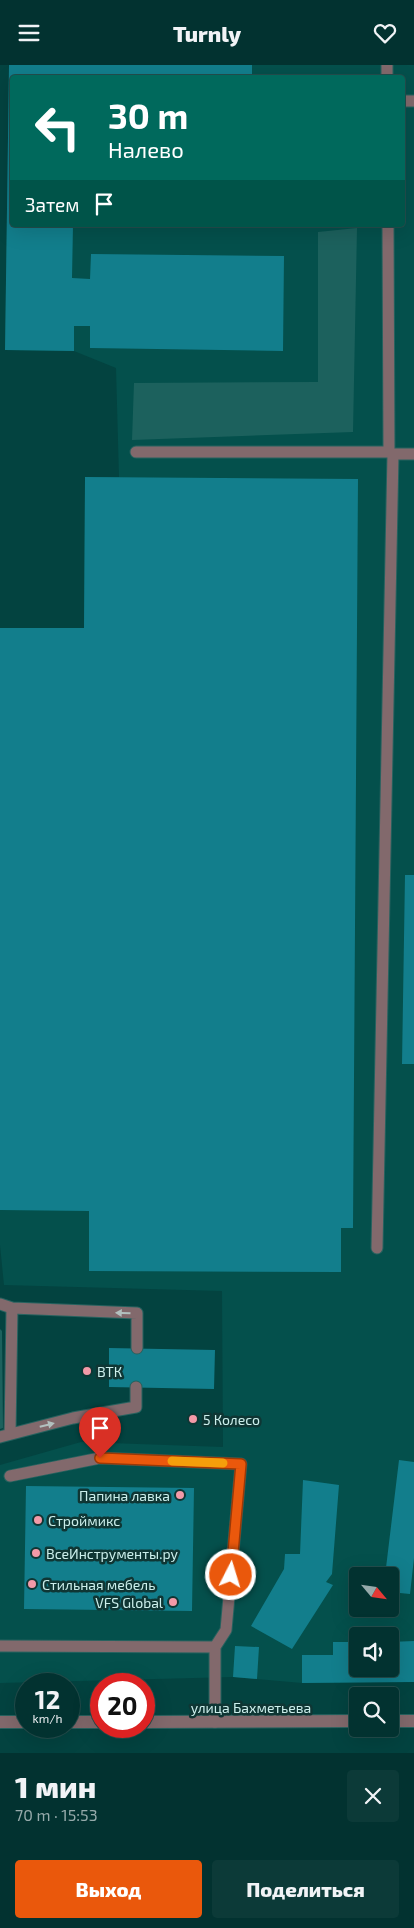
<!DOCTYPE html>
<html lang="ru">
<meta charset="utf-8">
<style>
:root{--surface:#023230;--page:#0c3a38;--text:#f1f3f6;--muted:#96aaab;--line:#234d4c;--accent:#ea580c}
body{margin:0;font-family:"Exo 2",sans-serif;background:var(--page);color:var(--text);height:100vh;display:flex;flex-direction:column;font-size:19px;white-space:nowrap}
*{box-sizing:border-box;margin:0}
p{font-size:16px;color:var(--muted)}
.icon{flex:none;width:28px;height:28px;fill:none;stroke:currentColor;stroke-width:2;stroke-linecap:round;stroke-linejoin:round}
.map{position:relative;height:1688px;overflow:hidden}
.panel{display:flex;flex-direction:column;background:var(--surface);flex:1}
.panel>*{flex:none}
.top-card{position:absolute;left:10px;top:10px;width:395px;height:152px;border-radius:5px;box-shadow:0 5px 20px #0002,0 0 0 1px var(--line);background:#00695c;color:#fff;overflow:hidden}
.needle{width:32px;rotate:119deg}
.controls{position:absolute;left:349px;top:1502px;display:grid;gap:10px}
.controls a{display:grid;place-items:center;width:50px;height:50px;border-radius:5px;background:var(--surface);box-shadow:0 5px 20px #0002,0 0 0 1px var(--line);font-size:25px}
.speed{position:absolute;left:15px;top:1608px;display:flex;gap:10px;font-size:25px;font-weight:700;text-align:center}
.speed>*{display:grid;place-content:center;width:65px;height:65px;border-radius:50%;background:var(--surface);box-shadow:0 5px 20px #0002,0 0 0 1px var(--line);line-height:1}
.speed small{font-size:12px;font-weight:400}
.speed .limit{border:8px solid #d22;background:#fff;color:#111}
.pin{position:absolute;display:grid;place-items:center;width:42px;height:42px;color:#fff;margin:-51px -21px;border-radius:50% 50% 50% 0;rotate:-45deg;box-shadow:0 0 5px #0007}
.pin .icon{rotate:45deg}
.me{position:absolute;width:55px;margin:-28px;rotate:5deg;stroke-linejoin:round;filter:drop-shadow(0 0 4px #0008)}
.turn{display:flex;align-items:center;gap:18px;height:105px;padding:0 15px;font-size:22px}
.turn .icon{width:65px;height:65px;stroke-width:2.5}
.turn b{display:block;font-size:35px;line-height:42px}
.then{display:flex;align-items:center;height:48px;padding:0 15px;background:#0003;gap:10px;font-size:19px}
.round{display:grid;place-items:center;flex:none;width:52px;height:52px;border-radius:5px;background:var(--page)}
.headline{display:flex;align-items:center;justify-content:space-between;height:85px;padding:0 15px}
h1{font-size:30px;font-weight:800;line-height:38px}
.cta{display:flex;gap:10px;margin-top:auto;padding:10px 15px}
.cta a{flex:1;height:58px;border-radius:5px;background:var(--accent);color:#fff;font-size:20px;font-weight:800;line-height:58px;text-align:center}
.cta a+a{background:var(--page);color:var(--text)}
header{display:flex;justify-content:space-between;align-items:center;height:65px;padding:0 15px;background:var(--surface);font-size:22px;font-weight:800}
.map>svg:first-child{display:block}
.built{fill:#04504c;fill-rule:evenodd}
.green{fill:#1c615d}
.building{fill:#127e8c}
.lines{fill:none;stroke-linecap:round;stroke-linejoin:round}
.service-casing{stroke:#27625f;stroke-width:13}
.tertiary-casing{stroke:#27625f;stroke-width:14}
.service{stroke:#82696c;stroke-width:11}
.tertiary{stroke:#82696c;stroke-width:12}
.oneway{fill:#b2c0bf}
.route-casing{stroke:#983908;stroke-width:12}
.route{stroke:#ea580c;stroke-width:9}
.slow{stroke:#f59e0b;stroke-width:9}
.poi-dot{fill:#f39aa8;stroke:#0f3634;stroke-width:2}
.labels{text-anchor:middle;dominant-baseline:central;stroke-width:5;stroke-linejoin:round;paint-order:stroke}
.poi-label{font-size:14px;fill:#ccefec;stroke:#0f3634;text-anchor:start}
.street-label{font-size:14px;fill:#ccefec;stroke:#0f3634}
</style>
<header><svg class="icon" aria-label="menu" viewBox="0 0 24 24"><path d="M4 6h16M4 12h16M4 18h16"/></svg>Turnly<svg class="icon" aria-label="heart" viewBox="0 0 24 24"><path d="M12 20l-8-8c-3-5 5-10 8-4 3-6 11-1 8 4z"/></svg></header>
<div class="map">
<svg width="414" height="1688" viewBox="0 0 414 1688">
<rect width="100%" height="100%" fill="#034340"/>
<path class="built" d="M9,0H414V1617L302,1618L233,1612L0,1618V1400L81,1377L223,1382L222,1226L4,1220L0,1180V563H84L85,412H119L116,303L74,286L5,285ZM12,12H402V160H12ZM358,1511H390V1544H358ZM358,1571H390V1604H358Z"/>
<path class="green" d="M357,163L353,367L132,375L134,318L318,317V167Z
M0,1264L2,1266L3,1363L0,1364Z"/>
<path class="building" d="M9,0H252V12H12V160H73L72,213L90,214L91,189L284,191L283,286L90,283V261H74V286L5,285Z
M85,412L358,414L353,1163H341V1207L89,1206V1146L0,1145V563H84Z
M405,810H414V999H402Z
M109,1283L215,1285L214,1324L109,1322Z
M399,1395L414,1397V1493L410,1529L390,1527V1511H385Z
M303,1415L339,1420L332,1509L326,1517L333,1520L292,1584L251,1561L284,1504L285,1489H300Z
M26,1421L194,1423L192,1546L24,1544Z
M414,1576V1617L302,1618V1590H333V1577H358V1604H390V1577Z
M235,1581L259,1582L257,1614L233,1612Z"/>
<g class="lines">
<defs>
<path id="service" d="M387,0V12
M402,36H414
M388,160L389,387
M136,387H389L393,389H414
M377,1183L393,389
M0,1239L12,1243L137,1248V1283
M10,1369L12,1243
M0,1372L73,1353L136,1342V1322
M0,1581L215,1582L226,1565L241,1399L100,1393L10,1411
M215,1582V1657"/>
<path id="tertiary" d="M390,1656H414
M0,1657H26
M69,1657H101
M144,1657L358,1656"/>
</defs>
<use href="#service" class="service-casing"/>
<use href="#tertiary" class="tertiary-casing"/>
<use href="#service" class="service"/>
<use href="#tertiary" class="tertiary"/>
</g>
<defs><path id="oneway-solid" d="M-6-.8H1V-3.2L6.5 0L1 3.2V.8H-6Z" transform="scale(1.25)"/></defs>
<g class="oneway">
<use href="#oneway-solid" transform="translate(123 1248) rotate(-178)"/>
<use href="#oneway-solid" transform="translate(47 1360) rotate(-14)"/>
</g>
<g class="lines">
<defs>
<path id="route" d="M100,1393L241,1399L231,1510"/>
</defs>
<use href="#route" class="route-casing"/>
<use href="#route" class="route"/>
<path class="slow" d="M172,1396L223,1398"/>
</g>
<g class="poi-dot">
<circle cx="87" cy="1306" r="5"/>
<circle cx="193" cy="1354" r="5"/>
<circle cx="180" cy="1430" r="5"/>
<circle cx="38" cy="1455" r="5"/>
<circle cx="36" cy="1488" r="5"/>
<circle cx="32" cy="1519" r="5"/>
<circle cx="173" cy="1537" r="5"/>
</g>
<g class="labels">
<g class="poi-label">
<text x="97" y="1306">ВТК</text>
<text x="203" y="1354">5 Колесо</text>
<text x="170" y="1430" text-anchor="end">Папина лавка</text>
<text x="48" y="1455">Строймикс</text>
<text x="46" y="1488">ВсеИнструменты.ру</text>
<text x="42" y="1519">Стильная мебель</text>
<text x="163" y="1537" text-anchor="end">VFS Global</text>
</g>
<g class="street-label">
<text x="251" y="1642">улица Бахметьева</text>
</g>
</g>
</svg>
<div class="controls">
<a><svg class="needle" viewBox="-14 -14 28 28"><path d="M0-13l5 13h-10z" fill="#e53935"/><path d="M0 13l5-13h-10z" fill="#96aaab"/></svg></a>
<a><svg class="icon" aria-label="sound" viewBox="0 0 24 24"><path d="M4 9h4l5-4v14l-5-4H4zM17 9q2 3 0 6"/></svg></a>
<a><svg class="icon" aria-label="search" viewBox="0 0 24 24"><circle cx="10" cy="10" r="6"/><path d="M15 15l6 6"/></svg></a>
</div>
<div class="speed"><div>12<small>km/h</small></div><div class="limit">20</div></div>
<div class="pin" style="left:100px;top:1393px;background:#d93025"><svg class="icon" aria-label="arrive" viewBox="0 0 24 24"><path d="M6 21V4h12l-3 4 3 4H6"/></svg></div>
<svg class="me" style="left:231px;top:1510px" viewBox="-20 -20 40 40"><circle r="17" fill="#ea580c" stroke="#fff" stroke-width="3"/><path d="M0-11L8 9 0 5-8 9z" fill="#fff"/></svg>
<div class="top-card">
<div class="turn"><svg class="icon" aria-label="left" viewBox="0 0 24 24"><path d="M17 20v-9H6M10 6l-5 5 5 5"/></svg><div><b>30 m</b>Налево</div></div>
<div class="then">Затем<svg class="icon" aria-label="arrive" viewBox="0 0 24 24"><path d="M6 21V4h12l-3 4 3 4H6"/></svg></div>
</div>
</div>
<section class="panel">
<div class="headline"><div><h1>1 мин</h1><p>70 m · 15:53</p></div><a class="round"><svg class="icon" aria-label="close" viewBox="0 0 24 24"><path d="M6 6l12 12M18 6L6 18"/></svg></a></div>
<div class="cta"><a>Выход</a><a>Поделиться</a></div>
</section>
